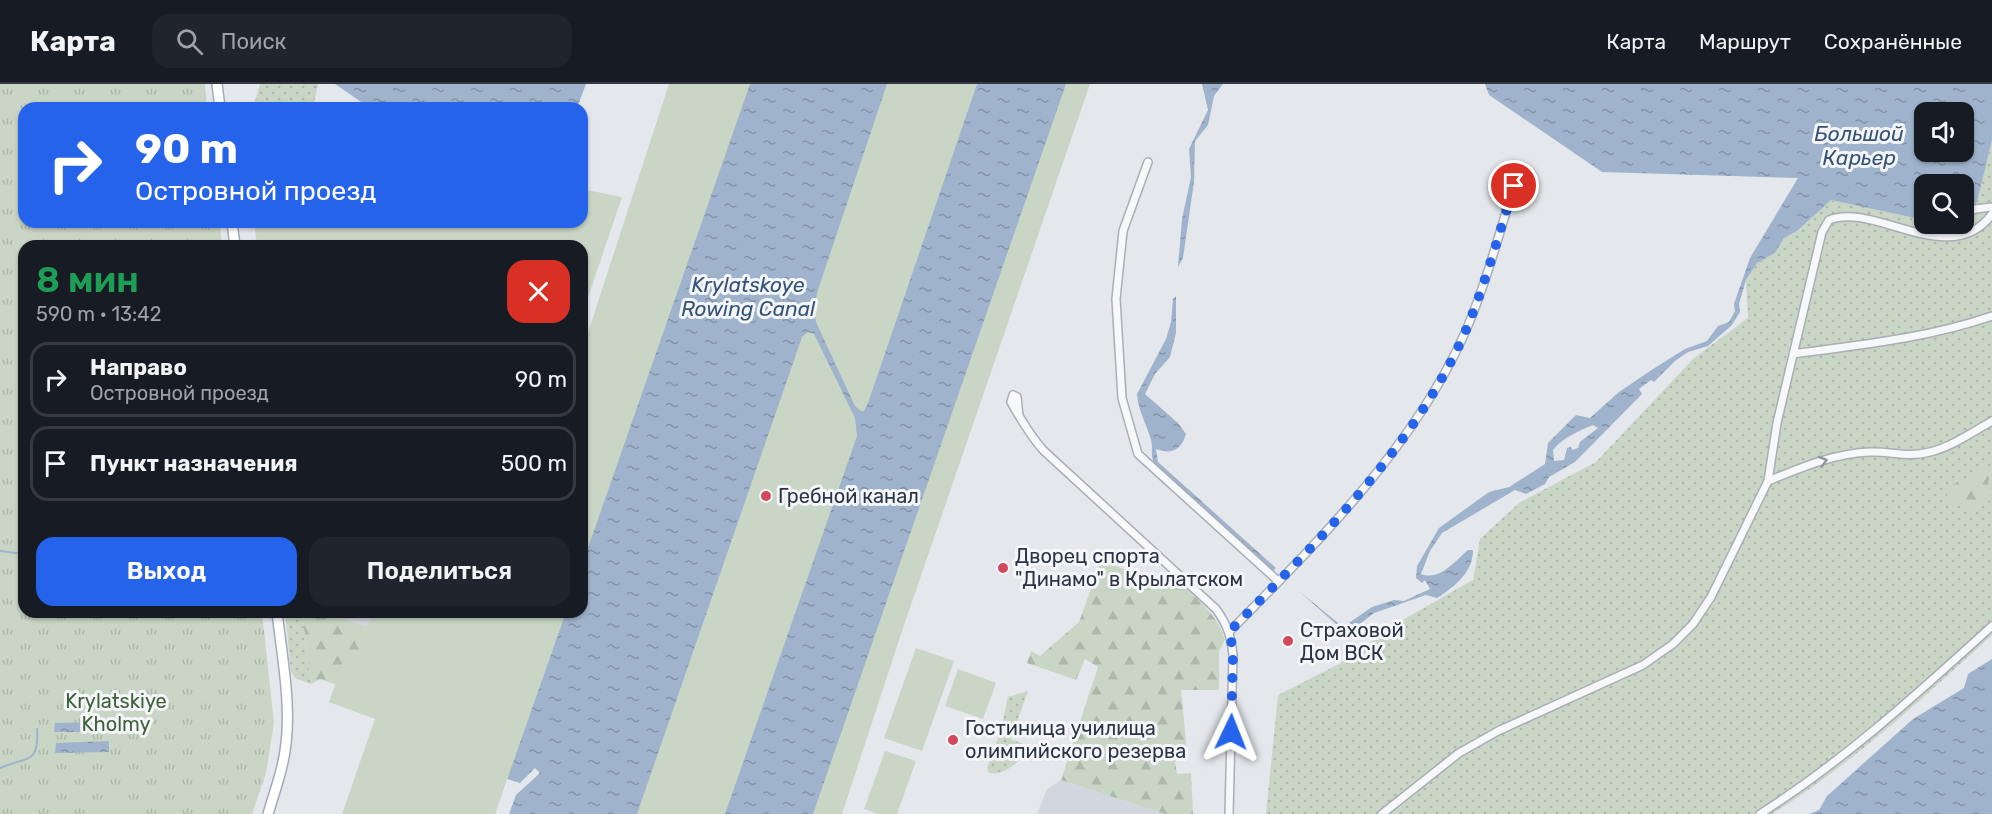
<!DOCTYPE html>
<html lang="ru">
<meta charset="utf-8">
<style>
:root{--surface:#171b24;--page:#20242c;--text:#f1f3f6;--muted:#9ea1a6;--line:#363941;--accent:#2563eb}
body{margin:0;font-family:Rubik,sans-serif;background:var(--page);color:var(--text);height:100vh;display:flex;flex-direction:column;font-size:22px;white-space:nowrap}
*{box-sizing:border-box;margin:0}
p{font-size:20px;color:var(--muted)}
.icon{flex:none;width:33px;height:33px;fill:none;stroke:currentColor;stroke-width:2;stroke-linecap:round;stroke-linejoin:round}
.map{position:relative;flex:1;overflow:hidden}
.panel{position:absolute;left:18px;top:156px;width:570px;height:378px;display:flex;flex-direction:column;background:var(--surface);border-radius:18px;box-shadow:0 2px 4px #0004}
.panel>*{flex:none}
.guide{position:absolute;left:18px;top:18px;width:570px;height:126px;border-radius:18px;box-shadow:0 2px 4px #0004;background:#2563eb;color:#fff;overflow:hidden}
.controls{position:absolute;left:1914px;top:18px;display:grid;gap:12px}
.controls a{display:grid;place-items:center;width:60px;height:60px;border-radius:12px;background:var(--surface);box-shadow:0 2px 4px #0004;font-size:30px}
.pin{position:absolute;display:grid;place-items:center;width:51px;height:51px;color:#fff;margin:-26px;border:3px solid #fff;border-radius:50%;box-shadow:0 2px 6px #0007}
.me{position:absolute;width:66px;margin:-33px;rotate:2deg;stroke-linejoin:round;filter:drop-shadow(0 0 4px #0008)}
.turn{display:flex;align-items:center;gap:21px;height:126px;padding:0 18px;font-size:27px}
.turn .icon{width:78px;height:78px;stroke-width:2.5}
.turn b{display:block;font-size:42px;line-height:51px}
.round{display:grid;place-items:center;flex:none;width:63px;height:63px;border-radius:18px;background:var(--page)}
.headline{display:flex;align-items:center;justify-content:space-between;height:102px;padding:0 18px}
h1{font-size:36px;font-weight:600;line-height:45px;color:#1e9e55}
.button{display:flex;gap:12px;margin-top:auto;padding:12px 18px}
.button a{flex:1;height:69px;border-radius:18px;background:var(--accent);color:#fff;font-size:24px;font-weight:600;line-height:69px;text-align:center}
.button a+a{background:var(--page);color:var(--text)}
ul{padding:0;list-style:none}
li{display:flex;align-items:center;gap:18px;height:75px;margin:0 12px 9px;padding:0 6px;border:3px solid var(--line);border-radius:18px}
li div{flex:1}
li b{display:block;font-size:22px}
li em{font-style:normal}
header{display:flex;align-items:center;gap:36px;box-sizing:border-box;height:84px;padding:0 30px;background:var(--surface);border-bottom:2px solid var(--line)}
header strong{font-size:28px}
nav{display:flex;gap:33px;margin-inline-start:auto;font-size:21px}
.search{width:420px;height:54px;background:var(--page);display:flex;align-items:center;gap:15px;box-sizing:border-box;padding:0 21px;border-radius:18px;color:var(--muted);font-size:22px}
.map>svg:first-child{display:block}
.built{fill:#d2d6de}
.grass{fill:url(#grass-dots)}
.forest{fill:url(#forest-firs)}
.park{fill:url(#park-tufts)}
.garden{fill:#c9d6c5}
.water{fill:url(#water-ripples);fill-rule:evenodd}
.pier{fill:#e4e7ec}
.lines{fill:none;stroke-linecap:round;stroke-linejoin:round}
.stream{stroke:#9fb4cc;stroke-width:2}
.minor-casing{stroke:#a9aeb7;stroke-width:10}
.major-casing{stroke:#a3abb8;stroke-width:12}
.minor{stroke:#f7f8fa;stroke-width:7}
.major{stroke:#fff;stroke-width:9}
.oneway{stroke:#9196a0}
.route{stroke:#2563eb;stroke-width:10;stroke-dasharray:0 18}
.poi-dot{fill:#d1495b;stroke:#f4f6f9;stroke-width:2}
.labels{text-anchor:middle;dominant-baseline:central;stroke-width:6;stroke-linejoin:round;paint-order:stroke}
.poi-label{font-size:20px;fill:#2b3445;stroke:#f4f6f9;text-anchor:start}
.park-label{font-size:20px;fill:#3f6138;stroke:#f4f6f9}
.water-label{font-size:21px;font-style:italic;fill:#34527a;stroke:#f4f6f9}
</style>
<header>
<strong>Карта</strong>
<div class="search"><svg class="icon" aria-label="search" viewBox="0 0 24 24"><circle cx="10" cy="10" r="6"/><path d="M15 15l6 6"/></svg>Поиск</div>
<nav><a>Карта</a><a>Маршрут</a><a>Сохранённые</a></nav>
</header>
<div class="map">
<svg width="1992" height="730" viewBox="0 0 1992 730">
<defs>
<pattern id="grass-dots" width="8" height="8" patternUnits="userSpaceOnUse" patternTransform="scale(1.5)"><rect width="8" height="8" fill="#c9d6c5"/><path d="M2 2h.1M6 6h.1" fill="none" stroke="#adb8ab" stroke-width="1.8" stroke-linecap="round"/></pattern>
<pattern id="forest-firs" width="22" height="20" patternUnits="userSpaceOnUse" patternTransform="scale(1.5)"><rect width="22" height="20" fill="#c9d6c5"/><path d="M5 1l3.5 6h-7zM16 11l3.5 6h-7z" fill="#adb8ab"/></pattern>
<pattern id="park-tufts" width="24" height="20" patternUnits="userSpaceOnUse" patternTransform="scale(1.5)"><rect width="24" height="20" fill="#c9d6c5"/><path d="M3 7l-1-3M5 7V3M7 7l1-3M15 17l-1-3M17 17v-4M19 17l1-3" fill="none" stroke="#adb8ab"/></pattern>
<pattern id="water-ripples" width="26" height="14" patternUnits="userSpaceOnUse" patternTransform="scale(1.5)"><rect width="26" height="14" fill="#9fb4cc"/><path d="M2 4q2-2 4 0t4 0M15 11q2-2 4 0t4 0" fill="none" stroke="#8293a7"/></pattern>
</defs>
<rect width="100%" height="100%" fill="#e4e7ec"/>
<path class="built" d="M323,528H373L368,542Z
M1061,696L1165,730H1037L1047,705Z"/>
<path class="grass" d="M260,0H318L313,24H253Z
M1992,56V551C1922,615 1853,679 1772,730H1266L1278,611L1339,580L1401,537L1473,496L1480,455L1519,419L1596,378L1694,274L1748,234L1746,196L1757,179L1775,169L1784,154L1797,147L1831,116L1924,136V140H1964V129L1977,117Z
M285,528H302L311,600L295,594L291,587Z
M1028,607L1011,655L1029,662C1023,676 1005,692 989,689L987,684L1000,649L1008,613Z"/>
<path class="forest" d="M1992,381V395L1988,396L1992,417H1984L1976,429L1950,418L1947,411L1948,403Z
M1101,477L1161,498L1167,489C1189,509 1217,526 1225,556L1219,567V606H1181L1187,667L1174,669L1177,690L1191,689L1193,730H1165L1061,696L1098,583L1085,575L1076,596L1027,579L1031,567L1040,572L1079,538Z
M302,528H323L367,542L373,528L380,616L320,595L311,600Z"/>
<path class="park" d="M0,0H205L207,24H24V138H220L222,162H24V528H262L274,639L266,689L252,730H0Z"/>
<path class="garden" d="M669,0H1090L902,547L842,730H342L375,635L329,618L347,567L358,571L373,528H582V267Z
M582,105L622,113L582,231V162H257L254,138H582Z
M916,564L954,577L922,667L884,654Z
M958,585L996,599L983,635L945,622Z
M885,667L916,677L897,730H878L864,725Z
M138,719L141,730H83L90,727Z"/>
<path class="water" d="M335,0H586L577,24H370Z
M750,0H887L817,209L814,228L816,238L855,322L861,327H864L868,319L977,0H1066L813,730H725L857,352L855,334L814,250L808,248L802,253L637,730H495L566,528H582V481Z
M1202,0H1223L1214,12L1208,41L1195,57L1194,98L1183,174L1178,183L1182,135L1191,93L1189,65L1208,26Z
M1485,0H1992V56L1977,118L1964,129V100H1924V136L1831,116L1797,147L1784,154L1775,169L1757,179L1746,196L1739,220L1740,228L1732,241L1708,262L1688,268L1675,277L1654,298L1651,296L1639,305L1642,310L1575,378L1549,393L1545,400L1526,410L1515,406L1442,449L1430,467L1421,490C1440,497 1454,478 1468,466H1473C1473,489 1454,503 1437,514L1426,511L1374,529L1347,550L1299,507L1343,543L1372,523L1394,516L1404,517L1430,505L1425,496L1422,499L1416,494L1417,482L1439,444L1489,408L1509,403L1545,380L1548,359L1576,331L1590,334L1619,308L1653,285L1685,265L1707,257L1718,242L1729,238L1735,227L1734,220L1750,174L1798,94L1602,88L1489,11ZM1924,28H1964V68H1924ZM1593,341L1598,344L1580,358L1578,364L1572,366L1571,363L1567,364L1564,376L1554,377L1553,366C1561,355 1580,346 1593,341Z
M1176,212V249L1170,273L1155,290L1145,310L1178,339L1186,350C1181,366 1172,371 1156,365L1158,378L1276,484L1273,487L1155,381C1151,373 1152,371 1152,362C1151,348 1138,329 1137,310L1166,255L1171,238L1173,215Z
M1992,575V730H1809L1819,726L1827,712L1913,635L1964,604L1968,590Z
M104,638L105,648H54L55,639Z
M109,657V668L55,669L56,659Z"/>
<path class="pier" d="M535,684L540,689L516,711L509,730H495L507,695L520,699Z"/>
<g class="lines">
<path class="stream" d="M0,467L24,470
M0,684C29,672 39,680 37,645"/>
<defs>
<path id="minor" d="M1148,78L1123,147L1116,215L1122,314L1138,370L1277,496
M1964,131L1975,125L1992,123
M1947,152L1955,140
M1793,270C1860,261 1928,254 1992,232
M1019,332L1017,313L1013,311L1011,318C1021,336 1030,351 1043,366L1216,525C1227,540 1231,552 1233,571L1229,730
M1768,397C1800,384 1835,369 1870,368C1891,367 1907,374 1930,368C1951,363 1973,348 1992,337
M1230,547C1316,460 1412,365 1463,253C1484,207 1499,150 1514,102
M1382,730L1459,669L1498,647L1643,581L1673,560L1693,540L1711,513L1768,397L1777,339L1822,148L1829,136C1874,117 1950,187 1992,130
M1760,730C1845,676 1917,610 1992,542"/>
<path id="major" d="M217,0L220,24
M232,138L235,162
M268,730C274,709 282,689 285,667C292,622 282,573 277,528"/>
</defs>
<use href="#minor" class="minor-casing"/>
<use href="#major" class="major-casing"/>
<use href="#minor" class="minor"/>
<use href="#major" class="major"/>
</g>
<defs><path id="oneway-chevron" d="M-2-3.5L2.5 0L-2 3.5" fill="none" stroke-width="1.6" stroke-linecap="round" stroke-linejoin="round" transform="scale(1.5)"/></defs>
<use class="oneway" href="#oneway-chevron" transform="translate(1823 377) rotate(-16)"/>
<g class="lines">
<path class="route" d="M1231,648L1233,571L1230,547C1316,459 1411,367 1463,253C1483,208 1499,150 1514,102"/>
</g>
<g class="poi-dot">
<circle cx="766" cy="412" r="6"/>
<circle cx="1003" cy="484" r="6"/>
<circle cx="1288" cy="557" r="6"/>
<circle cx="953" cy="656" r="6"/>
</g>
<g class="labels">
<g class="poi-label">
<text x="778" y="412">Гребной канал</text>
<text x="1015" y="472">Дворец спорта<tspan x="1015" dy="23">"Динамо" в Крылатском</tspan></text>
<text x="1300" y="546">Страховой<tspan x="1300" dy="23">Дом ВСК</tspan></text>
<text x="965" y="644">Гостиница училища<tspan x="965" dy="23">олимпийского резерва</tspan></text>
</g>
<g class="park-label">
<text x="116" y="617">Krylatskiye<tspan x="116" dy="23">Kholmy</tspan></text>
</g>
<g class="water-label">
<text x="1859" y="49">Большой<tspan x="1859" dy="24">Карьер</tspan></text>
<text x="748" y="200">Krylatskoye<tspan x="748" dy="24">Rowing Canal</tspan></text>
</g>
</g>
</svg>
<div class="controls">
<a><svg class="icon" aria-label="sound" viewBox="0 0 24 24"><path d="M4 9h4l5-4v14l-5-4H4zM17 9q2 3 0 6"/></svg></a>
<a><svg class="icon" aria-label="search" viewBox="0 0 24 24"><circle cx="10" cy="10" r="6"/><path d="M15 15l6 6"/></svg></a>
</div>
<div class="pin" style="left:1514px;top:102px;background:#d93025"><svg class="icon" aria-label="arrive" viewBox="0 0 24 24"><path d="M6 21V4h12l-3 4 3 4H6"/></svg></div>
<svg class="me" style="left:1231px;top:648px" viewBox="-20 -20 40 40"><path d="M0-17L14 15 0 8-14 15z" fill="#2563eb" stroke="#fff" stroke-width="4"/></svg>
<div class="guide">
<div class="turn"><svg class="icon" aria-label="right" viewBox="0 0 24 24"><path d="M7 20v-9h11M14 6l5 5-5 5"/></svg><div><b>90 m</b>Островной проезд</div></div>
</div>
<section class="panel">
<div class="headline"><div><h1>8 мин</h1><p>590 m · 13:42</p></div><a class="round" style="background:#d93025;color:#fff"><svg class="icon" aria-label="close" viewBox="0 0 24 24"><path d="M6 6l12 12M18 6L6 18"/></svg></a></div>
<ul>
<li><svg class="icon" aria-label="right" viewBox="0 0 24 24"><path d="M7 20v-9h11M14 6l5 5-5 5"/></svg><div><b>Направо</b><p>Островной проезд</p></div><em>90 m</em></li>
<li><svg class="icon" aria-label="arrive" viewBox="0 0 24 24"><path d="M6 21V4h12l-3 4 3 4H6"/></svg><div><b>Пункт назначения</b></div><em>500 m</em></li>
</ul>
<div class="button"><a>Выход</a><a>Поделиться</a></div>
</section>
</div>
